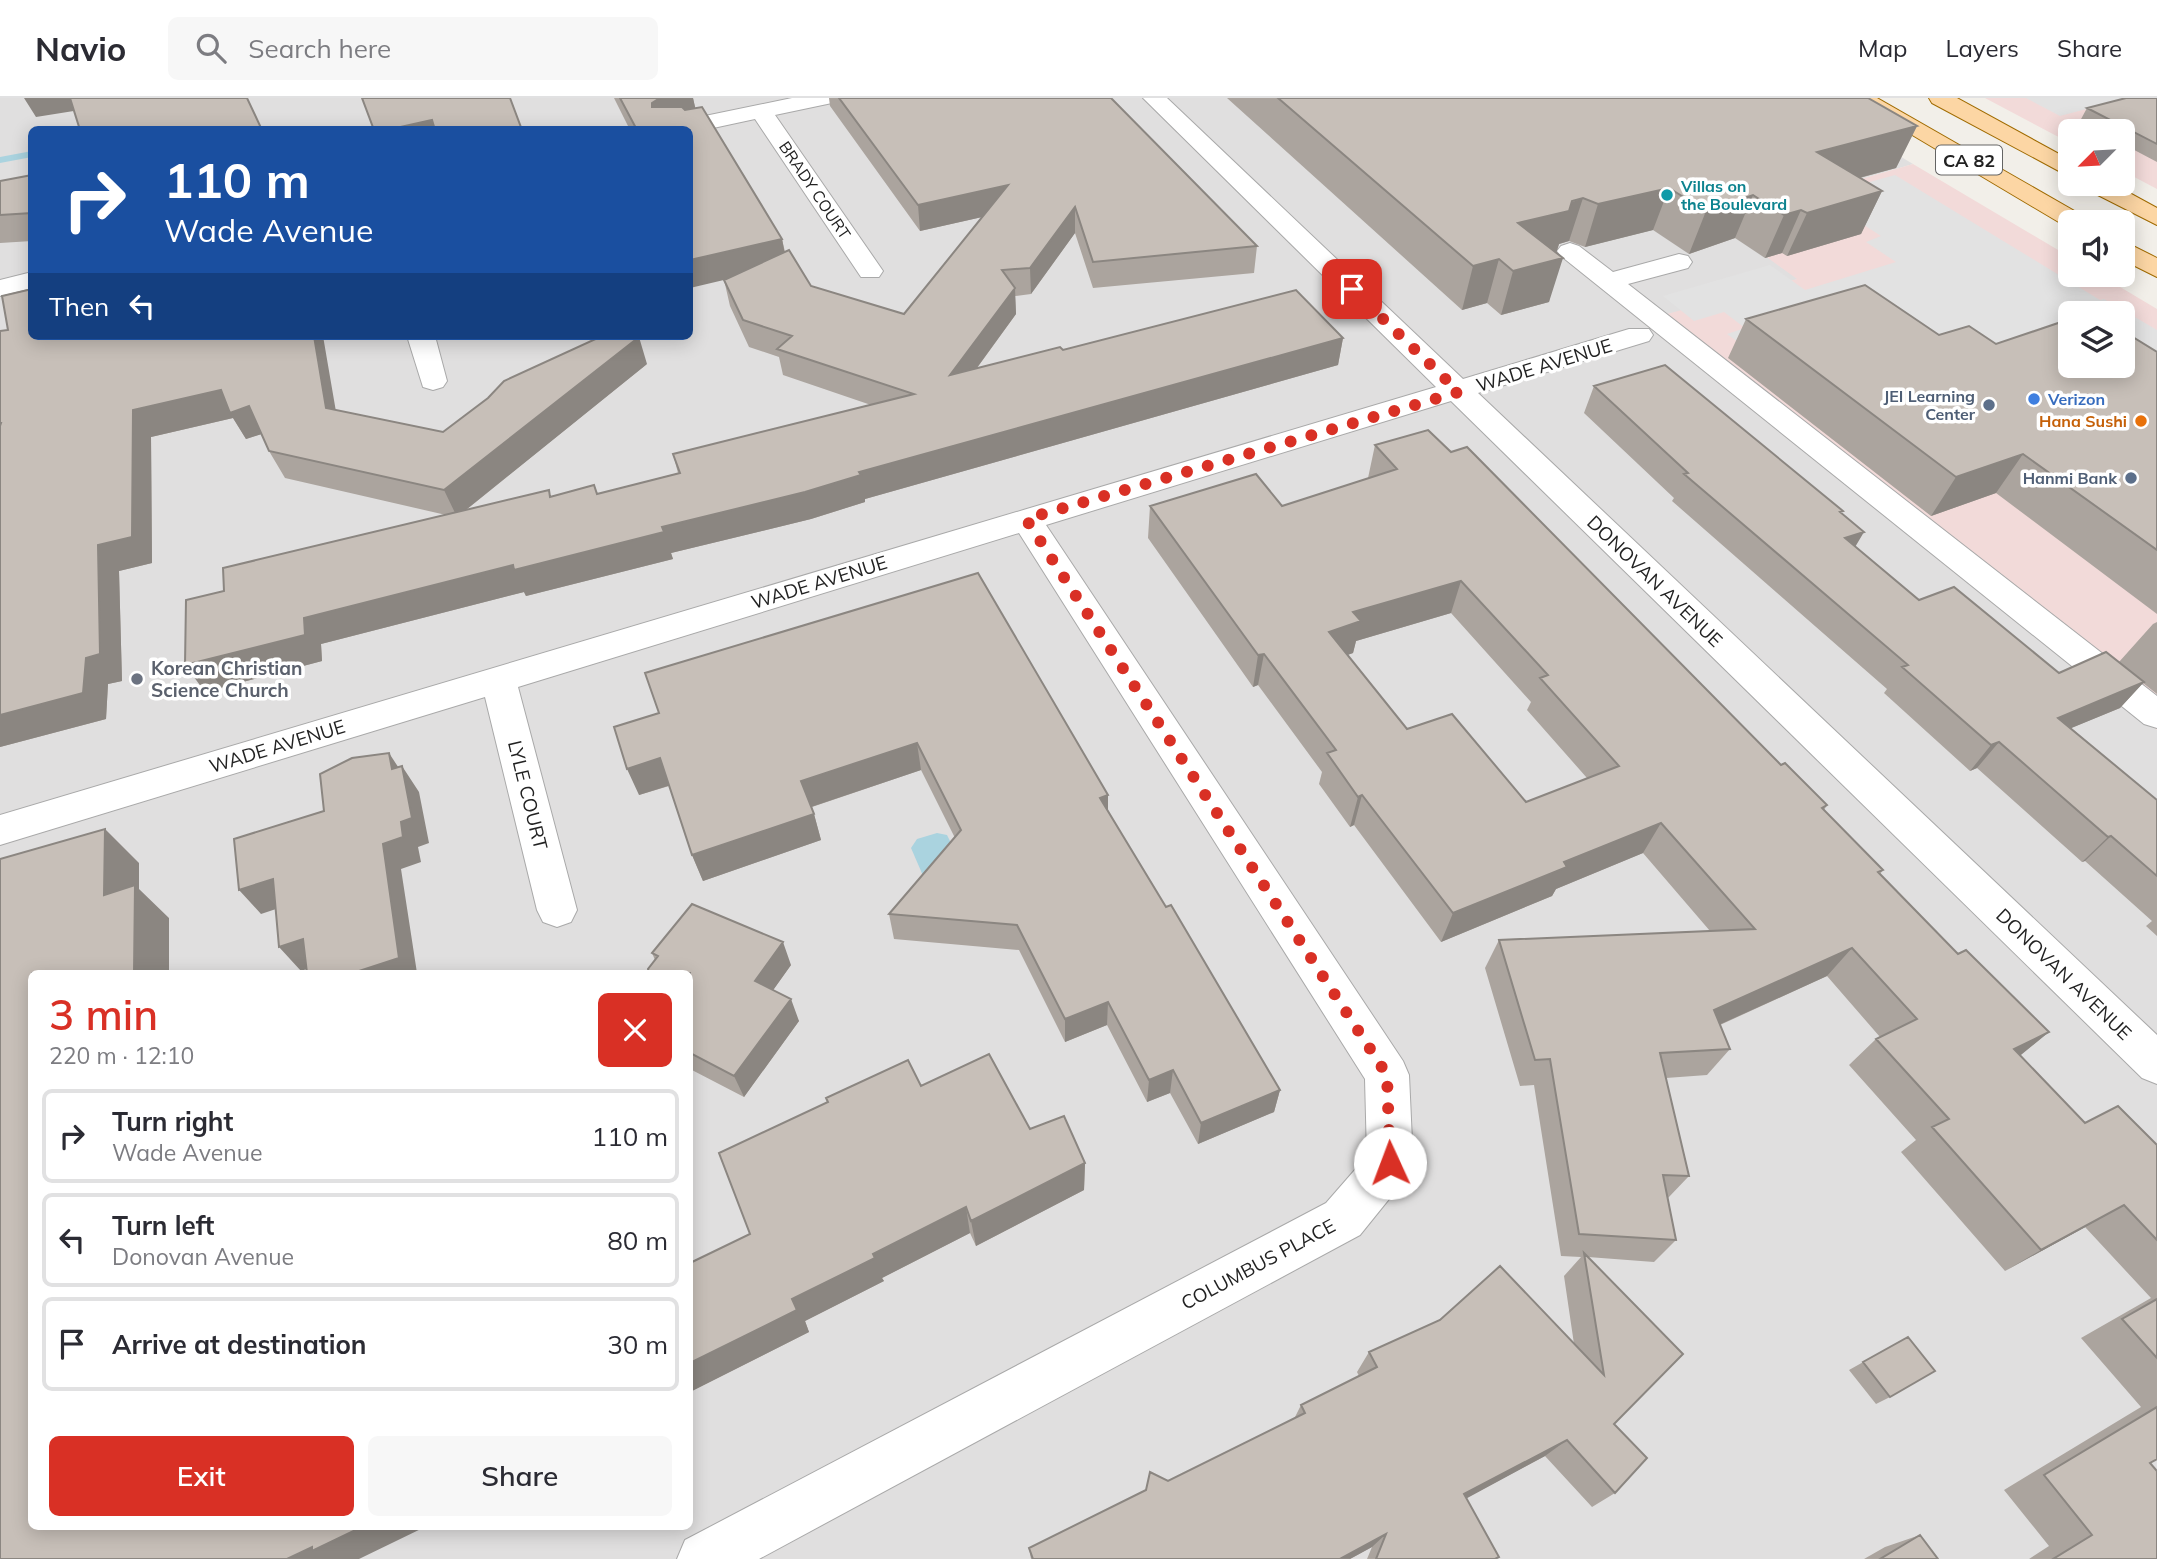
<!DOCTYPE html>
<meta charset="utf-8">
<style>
:root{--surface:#fff;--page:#f7f7f7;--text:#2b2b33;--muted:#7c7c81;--line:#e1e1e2;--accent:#d93025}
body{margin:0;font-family:Mulish,sans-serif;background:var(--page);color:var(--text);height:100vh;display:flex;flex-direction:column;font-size:26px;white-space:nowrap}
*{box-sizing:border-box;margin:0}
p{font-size:23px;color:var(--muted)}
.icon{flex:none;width:38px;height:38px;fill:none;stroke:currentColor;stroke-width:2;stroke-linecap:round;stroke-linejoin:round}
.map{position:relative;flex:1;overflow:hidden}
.side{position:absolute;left:28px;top:872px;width:665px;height:560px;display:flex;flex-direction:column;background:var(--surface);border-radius:10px;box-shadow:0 4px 18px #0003}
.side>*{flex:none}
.banner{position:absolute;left:28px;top:28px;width:665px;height:214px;border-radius:10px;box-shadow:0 4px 18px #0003;background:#1a4fa0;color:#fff;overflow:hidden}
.needle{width:46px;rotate:246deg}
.controls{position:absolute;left:2058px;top:21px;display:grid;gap:14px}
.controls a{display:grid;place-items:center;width:77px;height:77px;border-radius:10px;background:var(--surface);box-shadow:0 4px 18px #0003;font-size:35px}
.pin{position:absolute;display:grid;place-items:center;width:60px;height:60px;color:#fff;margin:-30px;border-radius:14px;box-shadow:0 4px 10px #0006}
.me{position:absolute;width:77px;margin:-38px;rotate:358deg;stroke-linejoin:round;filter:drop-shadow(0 0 5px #0008)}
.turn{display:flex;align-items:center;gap:24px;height:147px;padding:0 21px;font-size:32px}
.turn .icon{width:91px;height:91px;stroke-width:2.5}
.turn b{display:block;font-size:49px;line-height:60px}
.then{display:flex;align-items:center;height:66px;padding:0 21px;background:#0003;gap:14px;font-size:26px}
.round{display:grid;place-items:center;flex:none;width:74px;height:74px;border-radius:10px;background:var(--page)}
.summary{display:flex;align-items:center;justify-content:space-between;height:119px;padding:0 21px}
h1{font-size:42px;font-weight:600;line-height:52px;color:var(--accent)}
.action{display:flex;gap:14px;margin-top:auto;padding:14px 21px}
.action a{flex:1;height:80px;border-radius:10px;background:var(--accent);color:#fff;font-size:28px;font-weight:600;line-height:80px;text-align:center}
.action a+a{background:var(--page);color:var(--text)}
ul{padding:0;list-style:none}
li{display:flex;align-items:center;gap:21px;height:94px;margin:0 14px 10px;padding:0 7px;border:4px solid var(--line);border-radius:10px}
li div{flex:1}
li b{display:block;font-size:26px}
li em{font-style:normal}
header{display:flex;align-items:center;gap:42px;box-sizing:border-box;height:98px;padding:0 35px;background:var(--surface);border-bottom:2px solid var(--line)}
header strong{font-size:33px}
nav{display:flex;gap:38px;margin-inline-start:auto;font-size:24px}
.search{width:490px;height:63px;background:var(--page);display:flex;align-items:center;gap:18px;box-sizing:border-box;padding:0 24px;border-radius:10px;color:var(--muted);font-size:26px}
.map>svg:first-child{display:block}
.residential{fill:#e0dfdf;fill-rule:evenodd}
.commercial{fill:#f2dad9;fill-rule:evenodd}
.parking{fill:#e2e2e2}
.water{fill:#aad3df}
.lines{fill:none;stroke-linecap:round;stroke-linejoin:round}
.stream{fill:#aad3df;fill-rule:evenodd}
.minor-casing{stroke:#a9a9a9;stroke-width:2}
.major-casing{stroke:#a06b00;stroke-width:2}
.minor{fill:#fff;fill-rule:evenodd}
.major{fill:#fcd6a4;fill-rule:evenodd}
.wall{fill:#aba49e;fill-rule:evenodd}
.shaded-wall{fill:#8b8681}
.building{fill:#c7bfb8;stroke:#8b8681;stroke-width:2;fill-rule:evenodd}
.route{stroke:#d93025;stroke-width:12;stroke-dasharray:0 21.6}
.culture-dot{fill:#0f9aa8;stroke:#fff;stroke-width:2.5}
.shop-dot{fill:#3f7fe0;stroke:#fff;stroke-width:2.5}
.service-dot{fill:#5c6f8a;stroke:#fff;stroke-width:2.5}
.food-dot{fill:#e8710a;stroke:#fff;stroke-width:2.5}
.worship-dot{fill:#6b7280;stroke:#fff;stroke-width:2.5}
.labels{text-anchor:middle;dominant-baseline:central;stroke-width:7;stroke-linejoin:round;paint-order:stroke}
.far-culture-label{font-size:16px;font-weight:bold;fill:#0d838f;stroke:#fff;text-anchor:start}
.far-street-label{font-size:16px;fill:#222;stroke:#fff}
.far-service-label{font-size:16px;font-weight:bold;fill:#4e5e75;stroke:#fff;text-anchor:end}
.far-shop-label{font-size:16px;font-weight:bold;fill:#366cbe;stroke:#fff;text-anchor:start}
.far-food-label{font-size:16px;font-weight:bold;fill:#c56008;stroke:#fff;text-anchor:end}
.shield{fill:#fff;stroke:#646464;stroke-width:2}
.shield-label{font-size:18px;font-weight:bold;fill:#222}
.street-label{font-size:19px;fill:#222;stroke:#fff}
.worship-label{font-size:19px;font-weight:bold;fill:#5b616d;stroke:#fff;text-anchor:start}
</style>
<header>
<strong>Navio</strong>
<div class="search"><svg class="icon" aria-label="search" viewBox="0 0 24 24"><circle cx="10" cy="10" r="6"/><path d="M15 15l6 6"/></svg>Search here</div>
<nav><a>Map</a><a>Layers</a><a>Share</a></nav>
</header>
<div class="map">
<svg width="2157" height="1461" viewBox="0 0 2157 1461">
<rect width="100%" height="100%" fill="#f2efe9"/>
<path class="residential" d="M0,0H1802L1913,66L1718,123L1798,181L1642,224L2157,632V1461H0ZM32,32H690V238H32ZM32,875H690V1428H32Z"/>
<path class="commercial" d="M1985,0H2157V91L2123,73V33H2070V45Z
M1913,66L2070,159V177H2100L2157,211V632L1641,223L1797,181L1717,123ZM2070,215H2123V268H2070Z"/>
<path class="parking" d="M2026,0H2128L2060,18Z
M1895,77L2100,202L2104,201L2157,232V306L2123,268V215H2070V255L1749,252L1727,236L1745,230L1724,214L1694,223L1663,198L1770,167L1805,192L1896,164L1866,144L1881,138L1819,98Z"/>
<path class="water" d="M937,735L947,737L976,795L937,810L911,750L917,741Z"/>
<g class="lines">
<path class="stream" d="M32,53V59L0,65V59Z"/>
<defs>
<path id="minor" d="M792,0H835L832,5L775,17L883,173L879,179H861L755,21L690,35V32H660L671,25Z
M1143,0H1167L1463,281L1629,231H1649L1653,237L1649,243L1478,295L2157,937V986L2142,980L1451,303L1046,427L1403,963L1409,977L1413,1065L1406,1080L1360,1137L759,1461H677L685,1442L1326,1105L1367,1058L1365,981L1019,435L518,589L577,812L571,824L557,829L543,824L537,812L485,599L0,747V717L1436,289Z
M1570,145L1579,148L1613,174L1679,156L1688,158L1692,164L1688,170L1628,186L2157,598V630L2144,626L1561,158L1557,153L1561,148Z
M32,174V190L0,198V182Z
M407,238H435L447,283L443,289L433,292L423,289Z"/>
<path id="major" d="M1850,0H1877L2085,119L2089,124H2070V130L2067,129Z
M1929,0H1957L2070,62V79L1932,5Z
M2083,86H2113L2157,110V127L2086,91Z
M2123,143L2157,160V179L2123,162Z"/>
</defs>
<use href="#minor" class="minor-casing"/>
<use href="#major" class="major-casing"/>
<use href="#minor" class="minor"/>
<use href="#major" class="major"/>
</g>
<path class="wall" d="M614,0H693L695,10L782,141L785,154L811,188L904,216L982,119L920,133L830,8L829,0H1111L1257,148L1254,175L1093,190L1075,135L1031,196L1015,198L1016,216L977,270L1063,252L1343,240L1338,267L865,401V404L811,421L671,455L673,461L526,498L524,494L321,546L322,563L205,594L224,493L446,417L285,380L269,353L261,336L246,341L233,320L151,339L152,465L119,473L122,583L108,586L106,621L0,649V233L8,232L336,312L443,334L647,266L466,412L551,398L597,396L678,375L673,356L871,307L783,277L779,259L749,249L730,208L690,32H630Z
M1227,0H1868L1917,28L1896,70L1860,80L1882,93L1861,136L1787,158L1782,155L1765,160L1735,140L1689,156L1653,132L1585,149L1569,143L1559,146L1556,155L1549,204L1501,217L1487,205L1462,212Z
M2157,0V64L2123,46V33H2099L2080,23L2087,10Z
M32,77V143L0,145V83Z
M1746,221L1939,237L1996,246L2157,254V516L1996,395L1931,418L1728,260Z
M1594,288L1842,416L1855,448L1919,502L2059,575L2119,564L2153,526L2157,524V596L2143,585L2120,610L2071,630L2157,702V838L2146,828L2152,823L2085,763L2082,764L1977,670L1970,673L1884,595L1887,591L1672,403L1674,400L1584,315Z
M1375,347L1451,354L1781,667L1827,707L1824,712L1883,772L1880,776L1958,856L2049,934L2020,957L2085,1025L2157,1047V1361L2150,1365L2157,1461H2029L2049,1448L2004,1392L2141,1309L2081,1240L2151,1200L2085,1129L2005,1173L1901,1054L1916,1042L1849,967L1876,941L1880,939L1827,878L1720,927L1730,951L1707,977L1666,980L1689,1078L1668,1100L1676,1142L1654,1164L1588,1159L1614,1326L1615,1395L1592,1409L1545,1358L1466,1400L1496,1461H1367L1372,1449L1350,1461H1031L1029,1450L1168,1383L1294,1321L1301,1307L1359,1278L1357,1274L1369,1254L1574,1246L1564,1178L1581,1159L1561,1158L1534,987L1520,988L1485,870L1499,842L1710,833L1643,755L1556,791L1552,798L1441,844L1354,727L1350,729L1319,686L1322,674L1258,587L1253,589L1148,440L1150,408H1282L1368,380ZM1451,515L1531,604L1527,612L1587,680L1526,704L1407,631L1347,557L1353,555L1356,543Z
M978,475L1108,713L1166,809L1280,992L1274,1014L1198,1046L1170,995L1147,1004L1107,927L1065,944L1019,852L894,841L889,816L955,740L921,672L812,709L821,742L703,783L692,757L669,688L639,697L659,615Z
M652,855L791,867L773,892L799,923L744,999L690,971V875L655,862Z
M921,988L1030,1031L1085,1065L1084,1092L976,1148L970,1135L882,1180L884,1183L805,1223L809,1234L690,1294V1165L750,1136Z
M1908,1239L1890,1299L1876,1306L1849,1272Z
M1920,1437L1938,1461H1864L1885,1449Z"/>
<path class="shaded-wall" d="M24,0H73L80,12L36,19Z
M660,0H693L697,17L652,9V5Z
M432,22L436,32H387Z
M1917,28L1896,70L1798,96L1817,54Z
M1008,87L1009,113L920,133L918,107Z
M1669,90L1653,132L1585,149L1598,106Z
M1882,93L1861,136L1787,158L1807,115Z
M1753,97L1735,140L1689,156L1706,113Z
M1583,100L1569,143L1559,146L1556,156L1518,125Z
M1075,109V135L1031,196L1030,170Z
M1801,112L1782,155L1765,160L1784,117Z
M782,141L787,167L690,190V162Z
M1563,160L1549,204L1501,217L1513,173Z
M1499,161L1487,205L1462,212L1473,168Z
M1015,190L1016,216L952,304L950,277Z
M314,238H323L340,337L326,310Z
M639,239L647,266L457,419L444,392Z
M1343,240L1338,267L865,401V404L811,421L671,455L673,461L526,498L524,494L321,546L322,563L205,594L185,567L304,520L662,429Z
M221,292L249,308L265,335L246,341L233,320L151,339L152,465L119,473L122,583L108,586L106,621L0,649V617L86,560L98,447L133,312Z
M2023,356L1996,395L1931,418L1956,379Z
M1864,434L1848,461L1845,440Z
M1461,483L1451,515L1356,543L1353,555L1322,566L1329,534L1353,514Z
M1264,556L1258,587L1253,589L1258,557Z
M2144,584L2120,610L2035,645L2058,620Z
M1999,644L1977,670L1970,673L1991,647Z
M917,645L921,672L808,710L801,683Z
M389,655L404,678L402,668L419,694L429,745L418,749L421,764L401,771L417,875H353L383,746L392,671Z
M660,660L671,687L639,697L627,671Z
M1108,697V723L1100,700Z
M1362,697L1354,727L1350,729L1358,699Z
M814,716L821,742L703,783L692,757Z
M1661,725L1643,755L1556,791L1552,798L1441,844L1453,815L1564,764Z
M105,731L139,765V791L169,820V875H134L104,797Z
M2111,738L2085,763L2082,764L2108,739Z
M273,781L294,805L261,816L239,792Z
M303,841L324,865L301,873L279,849Z
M783,844L791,867L764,905L755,883Z
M1852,850L1827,878L1692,939L1714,912Z
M791,901L799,923L744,999L734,978Z
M1108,904L1107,927L1065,944V921Z
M2049,934L2016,961L2014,951Z
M1173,972L1170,995L1147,1004L1149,982Z
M1280,992L1274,1014L1198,1046L1201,1025Z
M1085,1065L1084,1092L976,1148L971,1123Z
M2124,1107L2085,1129L2005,1173L2041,1152Z
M966,1109L970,1135L882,1180L884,1183L805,1223L809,1234L690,1294V1265L792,1201L873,1156Z
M32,1137V1214L29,1213Z
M32,1280V1380L29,1379V1281Z
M1567,1342L1545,1358L1447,1411L1464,1396Z
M364,1428H427L359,1461H287L312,1449Z
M1386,1436L1372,1449L1350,1461H1340Z"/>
<path class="building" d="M70,0H247L262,32H80Z
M362,0H510L522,32H435L432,22L387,32H374Z
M620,0H660L652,5V9H682L685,12L702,9L782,141L690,162V32H637Z
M839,0H1111L1257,148L1093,164L1075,109L1030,170L1002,172L1015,190L950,277L1060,249L1063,252L1296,192L1343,240L859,374L861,377L805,394L662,429L664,434L514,472L513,467L304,520L305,537L185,567L186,502L224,493L223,470L549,392L550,399L594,387L597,396L680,375L673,356L914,296L777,251L792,238L743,222L724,182L789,152L811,188L904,216L1008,87L918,107Z
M1278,0H1868L1917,28L1817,54L1882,93L1807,115L1801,112L1784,117L1753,97L1706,113L1669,90L1598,106L1583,100L1572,103L1569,113L1518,125L1563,160L1513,173L1499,161L1473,168Z
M2126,0H2157V46L2087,10Z
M32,77V115L0,117V83Z
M1865,187L1939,237L1969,228L1996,246L2070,221V268H2123V233L2157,254V452L2023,356L1956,379L1746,221Z
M32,191V238H314L326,310L443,334L488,300L504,283L602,238H639V239L444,392L269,353L249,308L230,315L221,292L133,312L132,439L98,447L100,556L86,560L83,595L0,617V328L1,325H0V233L8,232L2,198Z
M1665,267L1843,413L1840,414L1864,434L1845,440L1919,502L1954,489L2059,575L2106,554L2144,584L2058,620L2157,702V778L2111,738L2108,739L1999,644L1991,647L1902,569L1908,567L1684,376L1688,375L1594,288Z
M1428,332L1451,354L1467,349L1781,667L1785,665L1827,707L1822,710L1883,772L1878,774L1958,856L1966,852L2049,934L2014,951L2085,1025L2118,1008L2157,1047V1142L2124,1107L2041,1152L1932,1029L1949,1021L1876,941L1917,921L1852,850L1714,912L1730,951L1660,955L1689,1078L1663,1077L1676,1142L1579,1136L1550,961L1535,962L1499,842L1755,831L1661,725L1564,764L1567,769L1453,815L1362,697L1358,699L1327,655L1336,652L1264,556L1258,557L1150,408L1256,376L1282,408L1397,371L1375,347ZM1461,483L1548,577L1540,580L1619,668L1526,704L1452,616L1407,631L1329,534L1361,523L1353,514Z
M978,475L1108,697L1100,700L1166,809L1171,807L1280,992L1201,1025L1173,972L1149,982L1108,904L1065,921L1017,827L889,816L961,732L917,645L801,683L814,716L692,757L660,660L627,671L614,629L659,615L645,575Z
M389,655L392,671L402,668L412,720L401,724L403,739L383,746L399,860L353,875H307L303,841L279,849L273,781L239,792L234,741L324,713L320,676L352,660Z
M105,731L104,797L135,787L134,875H32V1137L29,1213L32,1212V1280L29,1281V1379L32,1378V1428H364L312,1453V1449L287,1461H0V761Z
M692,806L783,844L755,883L791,901L734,978L690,955V875H649L648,871L658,858L652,855Z
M989,956L1030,1031L1064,1018L1085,1065L971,1123L966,1109L873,1156L875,1160L792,1201L797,1212L690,1265V1165L750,1136L719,1055L828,1004L826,1000L908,962L921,988Z
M1584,1155L1683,1256L1614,1326L1647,1360L1615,1395L1567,1342L1464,1396L1499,1459L1495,1461H1376L1386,1436L1340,1461H1033L1029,1450L1146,1392L1150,1374L1168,1383L1305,1315L1301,1307L1377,1269L1369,1254L1440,1222L1500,1168L1604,1277Z
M2157,1201V1260L2122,1221Z
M1908,1239L1935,1273L1890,1299L1863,1264Z
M2157,1309V1361L2150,1365L2157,1373V1461H2053L2092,1437L2044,1377Z
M1920,1437L1938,1461H1880Z"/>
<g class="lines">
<path class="route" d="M1352,191L1459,294L1026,421L1387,977L1390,1065"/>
</g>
<circle class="culture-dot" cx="1667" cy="97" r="7"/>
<circle class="shop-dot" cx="2034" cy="301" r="7"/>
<g class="service-dot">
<circle cx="1989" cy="307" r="7"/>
<circle cx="2131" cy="380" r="7"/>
</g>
<circle class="food-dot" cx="2141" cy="323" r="7"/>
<circle class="worship-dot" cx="137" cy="581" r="7"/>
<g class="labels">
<g class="far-culture-label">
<text x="1681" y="88">Villas on<tspan x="1681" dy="18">the Boulevard</tspan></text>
</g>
<g class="far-street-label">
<text transform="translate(815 92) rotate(56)">BRADY COURT</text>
</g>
<g class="far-service-label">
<text x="1975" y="298">JEI Learning<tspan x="1975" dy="18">Center</tspan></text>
<text x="2117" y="380">Hanmi Bank</text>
</g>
<g class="far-shop-label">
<text x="2048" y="301">Verizon</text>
</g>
<g class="far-food-label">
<text x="2127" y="323">Hana Sushi</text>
</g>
<rect class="shield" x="1936" y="47.5" width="66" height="29" rx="5"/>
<g class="shield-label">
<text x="1969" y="62">CA 82</text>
</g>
<g class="street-label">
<text transform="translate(1544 267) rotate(-17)">WADE AVENUE</text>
<text transform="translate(1655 483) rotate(44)">DONOVAN AVENUE</text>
<text transform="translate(819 484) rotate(-17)">WADE AVENUE</text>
<text transform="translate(277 648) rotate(-17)">WADE AVENUE</text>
<text transform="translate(528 697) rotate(76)">LYLE COURT</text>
<text transform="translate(2064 876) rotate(44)">DONOVAN AVENUE</text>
<text transform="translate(1258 1166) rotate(-28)">COLUMBUS PLACE</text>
</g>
<g class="worship-label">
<text x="151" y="570">Korean Christian<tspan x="151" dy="22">Science Church</tspan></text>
</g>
</g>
</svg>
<div class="controls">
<a><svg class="needle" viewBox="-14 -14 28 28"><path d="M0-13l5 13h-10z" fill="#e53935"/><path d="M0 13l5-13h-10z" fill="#7c7c81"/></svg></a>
<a><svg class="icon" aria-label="sound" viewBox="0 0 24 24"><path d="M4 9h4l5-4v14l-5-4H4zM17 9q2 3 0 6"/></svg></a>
<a><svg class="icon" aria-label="layers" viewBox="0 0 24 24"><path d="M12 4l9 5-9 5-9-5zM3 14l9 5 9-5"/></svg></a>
</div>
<div class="pin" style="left:1352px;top:191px;background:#d93025"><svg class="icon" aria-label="arrive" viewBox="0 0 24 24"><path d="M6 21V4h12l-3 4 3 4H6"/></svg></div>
<svg class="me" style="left:1390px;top:1065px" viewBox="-20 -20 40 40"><circle r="19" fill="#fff"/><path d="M0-13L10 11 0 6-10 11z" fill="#d93025"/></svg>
<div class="banner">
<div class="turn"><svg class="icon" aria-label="right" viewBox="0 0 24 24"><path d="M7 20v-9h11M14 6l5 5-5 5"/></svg><div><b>110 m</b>Wade Avenue</div></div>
<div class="then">Then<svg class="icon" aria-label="left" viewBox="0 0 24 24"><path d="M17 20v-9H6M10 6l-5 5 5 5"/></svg></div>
</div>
<section class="side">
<div class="summary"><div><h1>3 min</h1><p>220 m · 12:10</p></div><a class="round" style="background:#d93025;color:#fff"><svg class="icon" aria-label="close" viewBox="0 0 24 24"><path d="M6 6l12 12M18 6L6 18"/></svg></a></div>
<ul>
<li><svg class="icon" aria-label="right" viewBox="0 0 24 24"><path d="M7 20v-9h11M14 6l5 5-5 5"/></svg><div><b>Turn right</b><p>Wade Avenue</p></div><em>110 m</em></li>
<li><svg class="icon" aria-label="left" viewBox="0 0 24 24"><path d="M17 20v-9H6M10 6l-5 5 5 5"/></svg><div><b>Turn left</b><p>Donovan Avenue</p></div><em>80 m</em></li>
<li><svg class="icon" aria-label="arrive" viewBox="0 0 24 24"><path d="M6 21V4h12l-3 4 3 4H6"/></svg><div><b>Arrive at destination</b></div><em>30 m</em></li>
</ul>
<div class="action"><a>Exit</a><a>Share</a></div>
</section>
</div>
